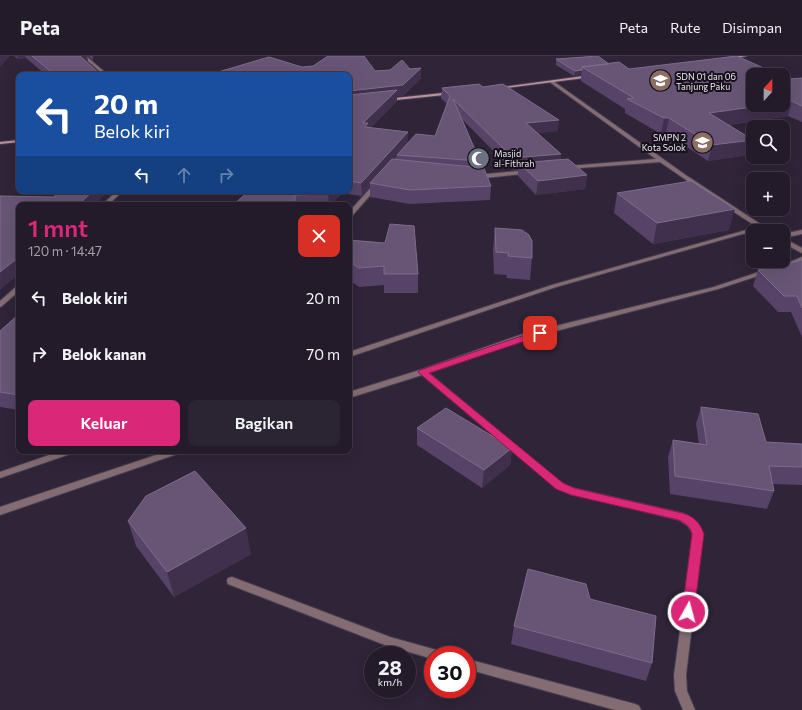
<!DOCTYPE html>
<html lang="id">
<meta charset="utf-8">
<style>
:root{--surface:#231b2a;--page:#2b2432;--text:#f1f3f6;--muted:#a3a1a8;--line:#403947;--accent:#db2777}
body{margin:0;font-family:Commissioner,sans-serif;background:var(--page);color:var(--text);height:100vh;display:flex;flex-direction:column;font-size:15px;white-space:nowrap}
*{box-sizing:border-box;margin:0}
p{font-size:13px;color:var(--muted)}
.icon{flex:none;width:22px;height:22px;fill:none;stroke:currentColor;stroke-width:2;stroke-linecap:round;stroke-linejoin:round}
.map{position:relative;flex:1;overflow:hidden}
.side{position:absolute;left:16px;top:146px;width:336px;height:252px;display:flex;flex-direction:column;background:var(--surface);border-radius:8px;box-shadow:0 4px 16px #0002,0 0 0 1px var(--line)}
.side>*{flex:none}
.banner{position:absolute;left:16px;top:16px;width:336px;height:122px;border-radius:8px;box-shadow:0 4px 16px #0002,0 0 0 1px var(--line);background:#1a4fa0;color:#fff;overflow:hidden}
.needle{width:26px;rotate:21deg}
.buttons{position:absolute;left:746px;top:12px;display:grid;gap:8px}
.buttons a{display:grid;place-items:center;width:44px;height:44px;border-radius:8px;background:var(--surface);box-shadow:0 4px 16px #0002,0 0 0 1px var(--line);font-size:20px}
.speed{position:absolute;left:364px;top:590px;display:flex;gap:8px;font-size:20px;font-weight:700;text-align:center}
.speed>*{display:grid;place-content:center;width:52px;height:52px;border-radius:50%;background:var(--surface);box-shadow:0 4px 16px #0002,0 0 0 1px var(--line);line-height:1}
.speed small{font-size:10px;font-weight:400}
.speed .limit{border:6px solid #d22;background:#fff;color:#111}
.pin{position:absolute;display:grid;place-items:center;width:34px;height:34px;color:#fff;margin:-17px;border-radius:8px;box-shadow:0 2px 6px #0006}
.me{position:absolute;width:44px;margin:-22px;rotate:7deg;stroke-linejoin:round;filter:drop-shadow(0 0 3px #0008)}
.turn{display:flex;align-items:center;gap:14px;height:84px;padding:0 12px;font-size:18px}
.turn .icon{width:52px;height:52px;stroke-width:2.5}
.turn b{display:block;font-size:28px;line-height:34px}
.lanes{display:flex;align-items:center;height:38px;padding:0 12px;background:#0003;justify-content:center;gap:20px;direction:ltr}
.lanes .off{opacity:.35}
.round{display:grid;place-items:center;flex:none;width:42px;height:42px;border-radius:8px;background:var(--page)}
.head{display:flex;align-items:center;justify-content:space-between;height:68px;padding:0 12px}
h1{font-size:24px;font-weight:600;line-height:30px;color:var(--accent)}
.button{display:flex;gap:8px;margin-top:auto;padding:8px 12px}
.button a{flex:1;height:46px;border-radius:8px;background:var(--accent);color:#fff;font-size:16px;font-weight:600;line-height:46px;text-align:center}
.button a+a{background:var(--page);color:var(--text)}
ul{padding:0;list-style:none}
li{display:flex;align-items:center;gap:12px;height:56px;padding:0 12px}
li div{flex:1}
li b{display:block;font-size:15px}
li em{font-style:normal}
header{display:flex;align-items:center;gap:24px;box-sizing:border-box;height:56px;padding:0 20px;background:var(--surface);border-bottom:1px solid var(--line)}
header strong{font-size:19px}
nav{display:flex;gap:22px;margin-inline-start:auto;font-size:14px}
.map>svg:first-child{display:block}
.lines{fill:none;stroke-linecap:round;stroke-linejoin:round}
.street-casing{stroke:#4a3f52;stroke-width:2}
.secondary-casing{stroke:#4a3f52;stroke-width:2}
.street{fill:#846d72;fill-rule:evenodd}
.secondary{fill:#b8929c;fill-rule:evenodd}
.wall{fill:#584368}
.shaded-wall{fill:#412f4e}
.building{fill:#685576;stroke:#7d6c8a}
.route{fill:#db2777;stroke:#8e194d}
.labels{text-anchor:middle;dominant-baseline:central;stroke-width:4;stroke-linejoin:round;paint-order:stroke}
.far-poi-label{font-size:9px;fill:#ede6f3;stroke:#151019;text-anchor:start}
</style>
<header>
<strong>Peta</strong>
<nav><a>Peta</a><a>Rute</a><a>Disimpan</a></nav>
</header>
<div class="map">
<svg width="802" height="654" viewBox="0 0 802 654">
<rect width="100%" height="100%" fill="#2f2438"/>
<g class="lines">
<defs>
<path id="street" d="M82,0H86L108,19H104Z
M551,25H553L687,120L771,175H764L761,173L753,175L556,231L349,301V296L552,229L757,171L711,141L660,106L566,113L565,112L568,110L656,103L551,27Z
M529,114L532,116L531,117L476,123L473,121L476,119Z
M375,127L380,128L351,161L349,162V156Z
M117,135H123L108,149H102Z
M802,174V178L783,182V178Z
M783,182L802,192V197L783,187Z
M802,201V205L786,211L783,209Z
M765,214L768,216L767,217L718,233L529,282L429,317L562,428L573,432L682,457C693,461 699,468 703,478L686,619L687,635L695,654H683L675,635L674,619L693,478L688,470L679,464L571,438L556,432L422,319L349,342V336L420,314L523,278L714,231Z
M19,229V235L2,250L0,251V245L17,230Z
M61,395H74L73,397L0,422V416Z
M168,395H181L180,397L0,459V451Z
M232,521L390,581L440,595L442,599H433V603L385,589L228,528L227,525L228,522Z
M467,603L635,648L639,650L641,654H615L467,613Z"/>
<path id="secondary" d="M735,0H747L728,3L726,2Z
M591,19L592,21L498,33L496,32Z
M452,36L454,37V38L386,45L384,44L386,43Z
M19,84V86L0,88V86Z"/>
</defs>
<use href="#street" class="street-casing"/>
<use href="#secondary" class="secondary-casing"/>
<use href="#street" class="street"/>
<use href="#secondary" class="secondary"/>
</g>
<path class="wall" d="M14,0H87L88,7L101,19H46L26,2L18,3Z
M88,0H93V4Z
M556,3L609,8L629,13L789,23L802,22V66L788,60L729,69L753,83V87L749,99L708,105L666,77L661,78L625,57V53L581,25V20H574L556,9Z
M302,11L375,15L410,13L421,22L403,40H397V45L370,72L408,86L435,80L447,48L441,42L442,32L483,31L558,75L538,77L561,103L587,119L585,133L536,139L518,120V113L512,114L462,63L480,105L479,110L491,130L490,144L410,148L370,141V131L362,140L342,137L331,149H233L249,135H349V19Z
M617,137L729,174L653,188L614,157Z
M495,172L532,202L530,224L506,222L507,219L494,218L493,193Z
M349,184L418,218V237H384V229L359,231L349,224Z
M802,204V281L791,256H778L753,230L758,214L776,210L778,205H783L791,207Z
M19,258V354L0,351V275Z
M701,351L766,386L802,388V429L772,428L774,435L767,453L670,438L668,401L673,384L699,388L696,368Z
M417,372L512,392L510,409L482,432L417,389Z
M128,465L251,498L174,541L136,490Z
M514,570L652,607L646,625L511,588Z"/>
<path class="shaded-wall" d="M0,0H10L0,11Z
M17,0H25L26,2L18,3Z
M79,0H87L88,7Z
M421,12V22L403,40H397V45L363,78L349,46V35Z
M582,14L581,20H574L575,15Z
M792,45L788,60L706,72L709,57L767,49H783V47Z
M664,62H669L666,77L661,78Z
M559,64L558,75L525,79L526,67Z
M408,76V88L397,99V100L372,128L370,127V131L362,140L361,127Z
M753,84V87L749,99L708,105L712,89Z
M561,98L560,110L519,107L518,113L512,114L513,102Z
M587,119L585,133L536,139L538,125Z
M93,135H109L94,149H78Z
M331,135H342V137L331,149H329L328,138Z
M735,153L729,174L653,188L657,167Z
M19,201V218L0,234V216Z
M512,392L510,409L482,432L484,414Z
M246,472L251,498L174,541L167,516Z"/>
<path class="building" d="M32,0H80L101,19H55Z
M328,0H364L375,15L390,14L402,4L410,13L421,12L403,29L349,35V19H208L269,1L302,11L313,10Z
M598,0L609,8L582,11V14L575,15L556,3Z
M737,0L779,19H753V49H767L709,57L753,84L712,89L669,62H664L627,43L634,42L582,11L619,6L629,13Z
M783,21L789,23L802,22V50L792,45L783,47Z
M479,28L483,31L503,28L559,64L526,67L561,98L513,102L453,43L480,105L397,99L416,78L435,80L450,40L442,32Z
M397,34L363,67H368L365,71L408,76L361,127L349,125V39Z
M392,103L473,111L483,110L491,130L410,134L370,127Z
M568,103L587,119L538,125L519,107Z
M691,125L735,153L657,167L617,137Z
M55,135H93L78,149H19V201L0,216V140L55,141Z
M249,135H331L328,138L295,139V149H233Z
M390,168L414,170L418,218H384V210L359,212L349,205V184L385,187Z
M495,172L522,174L529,179L532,185V202L508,200L509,197L496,196Z
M783,200L791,207L802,204V252L797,240H784L758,214L783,209L781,205H783Z
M19,258V339L0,336V275Z
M701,351L758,358L766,386L802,388V411L769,410L774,435L675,420L673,384L707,389Z
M446,352L512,392L484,414L417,372Z
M195,415L246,472L167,516L128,465L146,440Z
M528,513L586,528L590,543L656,560L652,607L514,570Z"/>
<path class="route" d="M540,274L543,275L544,277L543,279L429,317L563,427L574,432L682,457C693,460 700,466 704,478L694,556L692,560L688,562L684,560L682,556L692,478C690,470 686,468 679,464L571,439L556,433L418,316L420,314Z"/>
<defs>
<symbol id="school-disc" viewBox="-11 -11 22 22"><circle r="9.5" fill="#8d6e63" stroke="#151019"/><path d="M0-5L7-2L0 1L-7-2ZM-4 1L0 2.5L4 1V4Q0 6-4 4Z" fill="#fff"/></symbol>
<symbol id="mosque-disc" viewBox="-11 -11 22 22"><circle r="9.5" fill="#6b7280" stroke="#151019"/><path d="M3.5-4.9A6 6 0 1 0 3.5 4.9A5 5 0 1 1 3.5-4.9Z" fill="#fff"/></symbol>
</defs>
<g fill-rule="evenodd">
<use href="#school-disc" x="648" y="12" width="25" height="25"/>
<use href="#school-disc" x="690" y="74" width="25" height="25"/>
<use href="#mosque-disc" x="466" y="90" width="25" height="25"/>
</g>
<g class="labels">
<g class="far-poi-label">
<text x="676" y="20">SDN 01 dan 06<tspan x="676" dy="10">Tanjung Paku</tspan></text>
<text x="686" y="81" text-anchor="end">SMPN 2<tspan x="686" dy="10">Kota Solok</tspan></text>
<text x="494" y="97">Masjid<tspan x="494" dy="10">al-Fithrah</tspan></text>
</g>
</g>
</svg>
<div class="buttons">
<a><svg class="needle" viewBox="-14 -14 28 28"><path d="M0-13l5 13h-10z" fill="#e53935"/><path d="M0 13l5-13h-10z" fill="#a3a1a8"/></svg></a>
<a><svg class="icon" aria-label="search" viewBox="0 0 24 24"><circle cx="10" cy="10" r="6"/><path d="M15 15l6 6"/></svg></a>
<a>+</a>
<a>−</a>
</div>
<div class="speed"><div>28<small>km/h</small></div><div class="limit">30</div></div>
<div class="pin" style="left:540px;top:277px;background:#d93025"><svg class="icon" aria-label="arrive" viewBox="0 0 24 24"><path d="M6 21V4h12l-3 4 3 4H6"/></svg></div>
<svg class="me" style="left:688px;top:556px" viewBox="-20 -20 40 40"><circle r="17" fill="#db2777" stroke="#fff" stroke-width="3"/><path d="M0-11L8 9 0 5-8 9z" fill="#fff"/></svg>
<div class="banner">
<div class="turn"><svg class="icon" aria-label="left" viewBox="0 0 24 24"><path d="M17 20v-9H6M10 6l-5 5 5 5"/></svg><div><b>20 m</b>Belok kiri</div></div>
<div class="lanes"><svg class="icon" aria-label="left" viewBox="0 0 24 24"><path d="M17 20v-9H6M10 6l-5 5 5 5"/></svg><svg class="icon off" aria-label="ahead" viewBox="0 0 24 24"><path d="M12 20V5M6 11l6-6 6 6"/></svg><svg class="icon off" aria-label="right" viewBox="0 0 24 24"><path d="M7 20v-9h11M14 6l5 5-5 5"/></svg></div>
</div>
<section class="side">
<div class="head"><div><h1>1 mnt</h1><p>120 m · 14:47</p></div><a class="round" style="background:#d93025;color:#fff"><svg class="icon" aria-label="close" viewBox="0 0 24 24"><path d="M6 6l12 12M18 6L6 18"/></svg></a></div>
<ul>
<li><svg class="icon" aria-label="left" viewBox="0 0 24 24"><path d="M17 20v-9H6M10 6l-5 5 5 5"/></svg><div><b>Belok kiri</b></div><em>20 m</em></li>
<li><svg class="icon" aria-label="right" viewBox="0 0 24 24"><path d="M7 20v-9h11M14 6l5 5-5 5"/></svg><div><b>Belok kanan</b></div><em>70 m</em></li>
</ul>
<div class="button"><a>Keluar</a><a>Bagikan</a></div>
</section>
</div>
